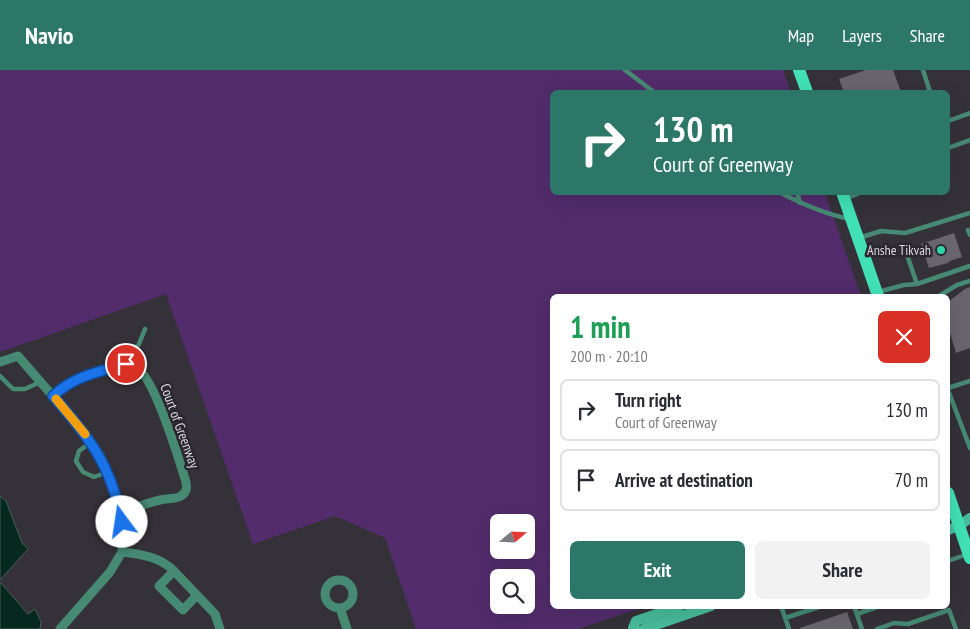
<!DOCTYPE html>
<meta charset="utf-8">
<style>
:root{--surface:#fff;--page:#f2f2f3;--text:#2b2b33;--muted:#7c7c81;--line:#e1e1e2;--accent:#2d7769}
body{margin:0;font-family:"PT Sans Narrow",sans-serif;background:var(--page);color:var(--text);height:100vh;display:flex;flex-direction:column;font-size:19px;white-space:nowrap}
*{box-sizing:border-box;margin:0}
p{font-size:16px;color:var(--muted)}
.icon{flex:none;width:28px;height:28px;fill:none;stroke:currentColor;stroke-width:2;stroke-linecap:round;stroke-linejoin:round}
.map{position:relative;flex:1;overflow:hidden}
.drawer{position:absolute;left:550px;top:224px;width:400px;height:315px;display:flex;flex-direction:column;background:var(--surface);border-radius:8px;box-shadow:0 5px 20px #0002}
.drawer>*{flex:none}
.banner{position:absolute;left:550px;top:20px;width:400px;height:105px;border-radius:8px;box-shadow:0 5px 20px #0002;background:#2d7769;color:#fff;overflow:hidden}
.needle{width:32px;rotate:71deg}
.buttons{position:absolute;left:490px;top:444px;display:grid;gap:10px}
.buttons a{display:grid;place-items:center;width:45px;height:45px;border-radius:8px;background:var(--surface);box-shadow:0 5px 20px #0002;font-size:25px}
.pin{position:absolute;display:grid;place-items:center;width:42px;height:42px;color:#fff;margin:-21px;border:2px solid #fff;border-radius:50%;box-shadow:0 1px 5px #0007}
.me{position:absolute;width:55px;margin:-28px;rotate:346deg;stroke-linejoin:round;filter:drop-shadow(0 0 4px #0008)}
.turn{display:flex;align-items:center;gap:18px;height:105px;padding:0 20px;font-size:22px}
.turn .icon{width:65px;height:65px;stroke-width:2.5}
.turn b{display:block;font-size:35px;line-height:42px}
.round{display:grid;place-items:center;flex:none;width:52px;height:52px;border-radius:8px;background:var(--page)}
.head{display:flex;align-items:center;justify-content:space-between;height:85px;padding:0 20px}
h1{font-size:30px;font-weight:700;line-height:38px;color:#1e9e55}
.primary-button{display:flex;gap:10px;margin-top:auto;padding:10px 20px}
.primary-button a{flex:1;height:58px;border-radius:8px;background:var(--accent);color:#fff;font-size:20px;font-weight:700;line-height:58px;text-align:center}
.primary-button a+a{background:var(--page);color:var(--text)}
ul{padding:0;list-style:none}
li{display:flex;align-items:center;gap:15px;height:62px;margin:0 10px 8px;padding:0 10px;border:2px solid var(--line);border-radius:8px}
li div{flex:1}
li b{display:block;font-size:19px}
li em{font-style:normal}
header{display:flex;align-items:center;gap:30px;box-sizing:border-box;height:70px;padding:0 25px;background:var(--accent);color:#fff}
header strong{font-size:24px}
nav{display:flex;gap:28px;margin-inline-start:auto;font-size:18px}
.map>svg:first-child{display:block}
.green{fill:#522c6b;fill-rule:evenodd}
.water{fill:#05291f;stroke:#465e58}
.building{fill:#69656d}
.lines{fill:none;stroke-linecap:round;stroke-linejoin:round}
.lane{stroke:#478a74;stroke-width:4.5}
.street{stroke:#478a74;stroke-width:9}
.secondary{stroke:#48bb99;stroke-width:10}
.primary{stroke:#41e1b5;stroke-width:12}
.route-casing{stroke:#114b97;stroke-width:12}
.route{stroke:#1a73e8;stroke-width:9}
.slow{stroke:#f59e0b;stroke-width:9}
.poi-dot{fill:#30d4aa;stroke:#2b272e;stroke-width:2}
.labels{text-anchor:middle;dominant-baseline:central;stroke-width:5;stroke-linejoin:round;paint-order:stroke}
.poi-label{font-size:14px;fill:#dcd9de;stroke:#2b272e;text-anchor:end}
.street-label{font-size:14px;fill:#dcd9de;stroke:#2b272e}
</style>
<header>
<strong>Navio</strong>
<nav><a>Map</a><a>Layers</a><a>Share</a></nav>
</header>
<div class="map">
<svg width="970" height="559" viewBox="0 0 970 559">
<rect width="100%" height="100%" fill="#353138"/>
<path class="green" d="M0,0H783L791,22H552V122L825,123L861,226H552V536H647L578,559H416L385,468L335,446L253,474L166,224L0,282ZM499,452H526V480H499ZM499,508H526V535H499Z"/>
<path class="water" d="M0,426L6,431L22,473L28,479L0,510Z
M0,512L28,544L35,539L41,552L40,559H0Z"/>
<path class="building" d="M866,0H893L901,22H844L839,9Z
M954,163L962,187L950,191L948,193L929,198L921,174Z
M970,217V278L956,283L948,256V232L965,219Z
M847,542L853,559H800V558Z"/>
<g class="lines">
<path class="lane" d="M625,0L654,22
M923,0L930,22
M948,51L970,43
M948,78L970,70
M779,122C802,134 824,144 850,149
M797,122L800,133
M845,129L862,122
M968,160L970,165
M859,168L881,161L905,163L970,143
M906,182L917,214
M878,222L904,215L917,214L970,196
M939,226L957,215L970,211
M126,294L128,285L139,274L145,259
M0,306L13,319H25L40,312
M948,318L970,311
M948,320L970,378
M91,372L79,381L76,391L83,402L94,407L108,402
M948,491L968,484
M781,536L789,559
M854,536L862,559
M857,544L880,536
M785,548L822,536
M877,559L894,553L908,554L949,540L956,559"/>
<path class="street" d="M0,292L18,286L84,362L100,385L112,412L124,463L122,482L110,502L60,559
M53,325C68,312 81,308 100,302C110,299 123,292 133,295C153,301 179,390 186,412C187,418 187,422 181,426C177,429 171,428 166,429C150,431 136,438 120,443
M122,482C141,484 160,487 174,501
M325 524a14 14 0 1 1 28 0a14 14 0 1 1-28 0Z
M197,525L183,540L159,516L174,501L215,544L220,559
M340,538L347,559"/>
<path class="secondary" d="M948,460L959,456L970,448
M636,559L633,558L636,551L680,536
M644,559L711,536"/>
<path class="primary" d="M799,0L807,22
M842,122L878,226
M948,423L970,488"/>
</g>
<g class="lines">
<defs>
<path id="route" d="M122,452C111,394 90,369 53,326C74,306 98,302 126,294"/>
</defs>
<use href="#route" class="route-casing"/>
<use href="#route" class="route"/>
<path class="slow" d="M56,329L85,364"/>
</g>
<circle class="poi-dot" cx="941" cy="180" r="5"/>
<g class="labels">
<g class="poi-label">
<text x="931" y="180">Anshe Tikvah</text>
</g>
<g class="street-label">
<text transform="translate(180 356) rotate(70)">Court of Greenway</text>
</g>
</g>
</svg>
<div class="buttons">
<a><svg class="needle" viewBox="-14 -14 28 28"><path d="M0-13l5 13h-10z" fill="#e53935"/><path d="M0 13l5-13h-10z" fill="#7c7c81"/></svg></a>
<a><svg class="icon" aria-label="search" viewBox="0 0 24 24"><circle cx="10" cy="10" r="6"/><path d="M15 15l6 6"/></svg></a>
</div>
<div class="pin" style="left:126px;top:294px;background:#d93025"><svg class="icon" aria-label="arrive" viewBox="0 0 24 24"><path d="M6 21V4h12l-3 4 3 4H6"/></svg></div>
<svg class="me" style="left:122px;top:452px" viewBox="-20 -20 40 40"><circle r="19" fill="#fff"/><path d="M0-13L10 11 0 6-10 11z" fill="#1a73e8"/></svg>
<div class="banner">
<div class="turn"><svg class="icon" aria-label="right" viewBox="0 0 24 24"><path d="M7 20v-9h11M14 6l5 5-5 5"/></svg><div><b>130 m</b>Court of Greenway</div></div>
</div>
<section class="drawer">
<div class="head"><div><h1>1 min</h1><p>200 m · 20:10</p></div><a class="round" style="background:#d93025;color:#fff"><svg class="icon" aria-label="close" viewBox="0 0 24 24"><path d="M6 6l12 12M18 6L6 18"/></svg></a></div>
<ul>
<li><svg class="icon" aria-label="right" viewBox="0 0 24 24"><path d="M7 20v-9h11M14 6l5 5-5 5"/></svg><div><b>Turn right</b><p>Court of Greenway</p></div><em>130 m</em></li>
<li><svg class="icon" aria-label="arrive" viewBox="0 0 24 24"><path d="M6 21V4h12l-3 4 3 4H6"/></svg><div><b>Arrive at destination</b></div><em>70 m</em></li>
</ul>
<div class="primary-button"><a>Exit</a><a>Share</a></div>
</section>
</div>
